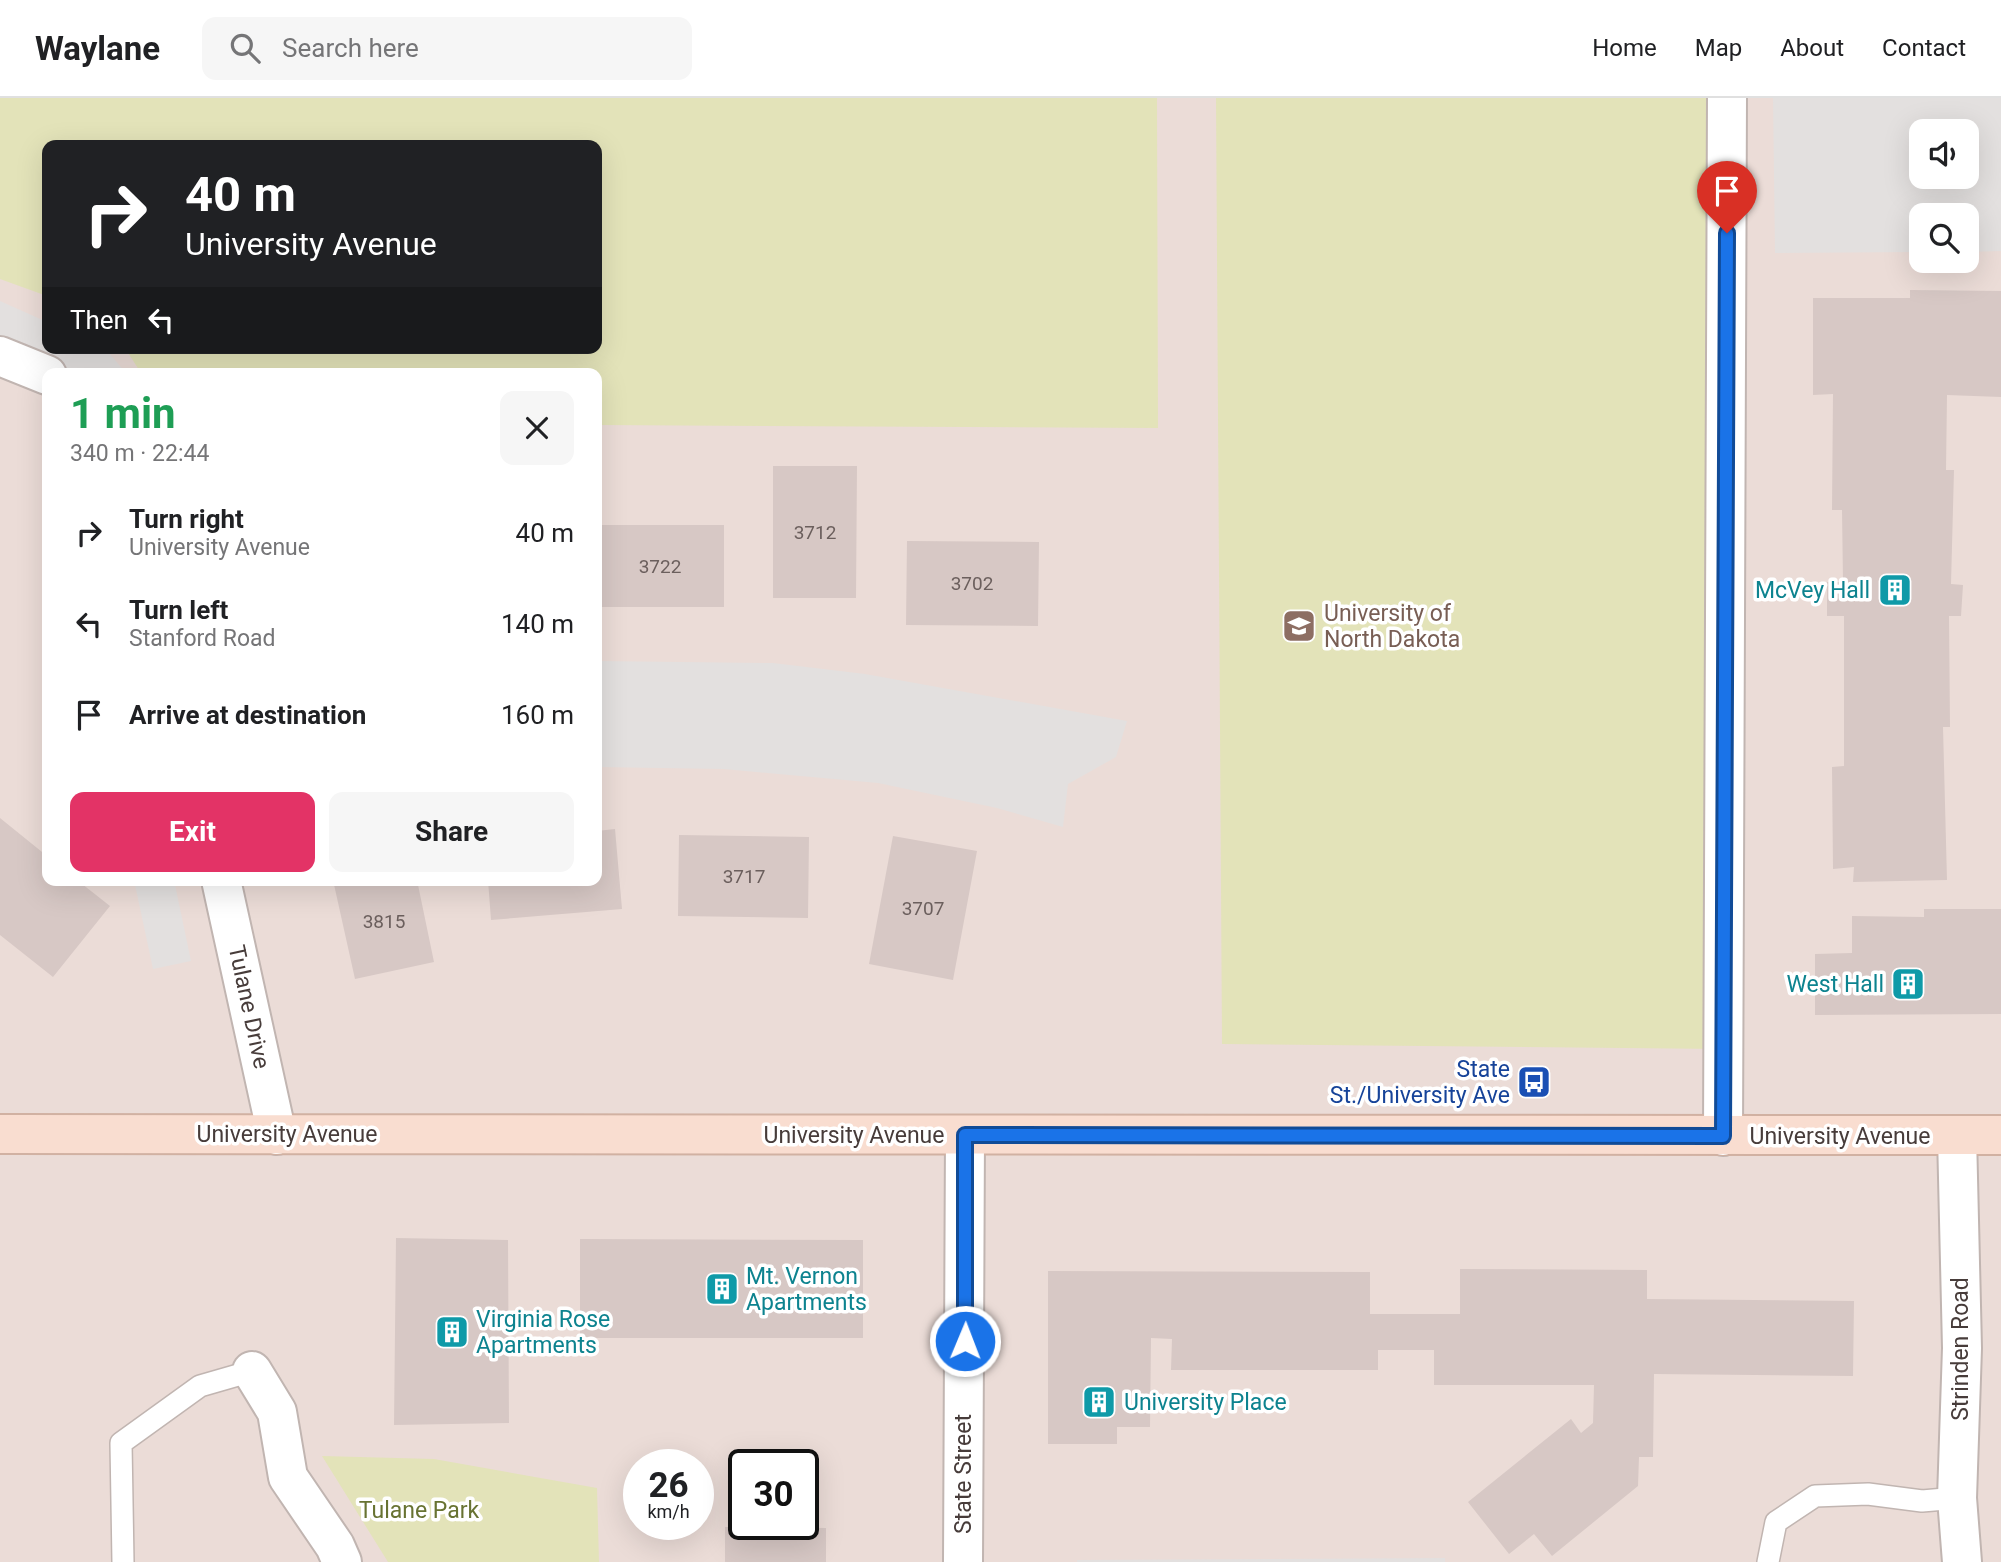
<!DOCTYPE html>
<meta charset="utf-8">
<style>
:root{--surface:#fff;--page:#f6f6f6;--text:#202124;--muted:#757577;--line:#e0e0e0;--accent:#e33366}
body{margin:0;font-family:Roboto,sans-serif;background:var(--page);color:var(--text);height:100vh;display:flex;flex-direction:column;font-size:26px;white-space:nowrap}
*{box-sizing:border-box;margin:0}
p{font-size:23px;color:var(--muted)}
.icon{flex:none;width:38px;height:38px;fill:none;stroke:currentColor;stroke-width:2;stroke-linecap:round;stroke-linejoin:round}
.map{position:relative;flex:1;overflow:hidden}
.sheet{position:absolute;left:42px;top:270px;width:560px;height:518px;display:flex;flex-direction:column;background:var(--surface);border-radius:14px;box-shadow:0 7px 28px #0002}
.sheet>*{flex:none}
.banner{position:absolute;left:42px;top:42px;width:560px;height:214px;border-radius:14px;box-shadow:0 7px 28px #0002;background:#202124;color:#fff;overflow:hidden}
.fabs{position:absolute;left:1909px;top:21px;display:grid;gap:14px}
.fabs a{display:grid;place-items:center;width:70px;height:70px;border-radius:14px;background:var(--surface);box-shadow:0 7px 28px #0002;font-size:35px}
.speed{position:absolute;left:623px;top:1351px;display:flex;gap:14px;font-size:35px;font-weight:700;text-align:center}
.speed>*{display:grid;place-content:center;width:91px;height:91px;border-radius:50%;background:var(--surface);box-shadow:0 7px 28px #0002;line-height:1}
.speed small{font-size:18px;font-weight:400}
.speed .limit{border:4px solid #111;border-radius:10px;background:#fff;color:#111}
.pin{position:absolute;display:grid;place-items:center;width:60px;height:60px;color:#fff;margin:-72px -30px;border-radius:50% 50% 50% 0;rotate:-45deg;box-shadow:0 0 7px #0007}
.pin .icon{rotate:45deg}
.me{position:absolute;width:77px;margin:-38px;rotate:1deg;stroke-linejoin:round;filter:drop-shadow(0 0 5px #0008)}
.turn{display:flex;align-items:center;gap:24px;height:147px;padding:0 28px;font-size:32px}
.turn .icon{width:91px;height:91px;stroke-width:2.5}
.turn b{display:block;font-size:49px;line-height:60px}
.then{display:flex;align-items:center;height:66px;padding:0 28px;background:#0003;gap:14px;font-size:26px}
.round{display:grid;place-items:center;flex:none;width:74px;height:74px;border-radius:14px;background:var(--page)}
.summary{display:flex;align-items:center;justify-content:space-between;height:119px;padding:0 28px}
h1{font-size:42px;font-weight:700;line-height:52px;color:#1e9e55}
.action{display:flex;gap:14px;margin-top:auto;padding:14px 28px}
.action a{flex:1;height:80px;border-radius:14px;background:var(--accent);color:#fff;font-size:28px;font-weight:700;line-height:80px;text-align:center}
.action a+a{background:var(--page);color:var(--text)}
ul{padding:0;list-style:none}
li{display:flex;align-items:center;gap:21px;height:91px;padding:0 28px}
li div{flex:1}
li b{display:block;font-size:26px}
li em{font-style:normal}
header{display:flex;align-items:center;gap:42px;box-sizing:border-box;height:98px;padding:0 35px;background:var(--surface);border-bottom:2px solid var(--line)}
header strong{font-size:33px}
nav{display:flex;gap:38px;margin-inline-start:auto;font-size:24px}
.search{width:490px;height:63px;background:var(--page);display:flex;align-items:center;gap:18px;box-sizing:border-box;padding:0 24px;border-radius:14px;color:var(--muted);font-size:26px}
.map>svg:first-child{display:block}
.education{fill:#ebdcd7;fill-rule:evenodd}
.green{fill:#e3e3b9}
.parking{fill:#e3e0df;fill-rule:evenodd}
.building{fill:#d7c8c5}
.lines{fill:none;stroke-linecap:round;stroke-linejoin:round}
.lane-casing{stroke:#c1b5b1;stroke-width:24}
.street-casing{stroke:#c1b5b1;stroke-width:42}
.secondary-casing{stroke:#d1b1a2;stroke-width:42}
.lane{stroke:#fff;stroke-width:21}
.street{stroke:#fff;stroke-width:38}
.secondary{stroke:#f9ddd0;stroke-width:38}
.route-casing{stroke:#114b97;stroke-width:18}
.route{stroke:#1a73e8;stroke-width:12}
.labels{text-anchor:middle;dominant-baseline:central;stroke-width:7;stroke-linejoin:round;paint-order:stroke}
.number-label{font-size:19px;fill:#6b5f5d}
.culture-label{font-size:23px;fill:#0d838f;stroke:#fff;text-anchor:start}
.education-label{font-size:23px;fill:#785e54;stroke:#fff;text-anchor:start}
.street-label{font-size:23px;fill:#473c3a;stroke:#fff}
.transit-label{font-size:23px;fill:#164399;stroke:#fff;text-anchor:end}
.park-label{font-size:23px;fill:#687332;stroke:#fff}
</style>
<header>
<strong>Waylane</strong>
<div class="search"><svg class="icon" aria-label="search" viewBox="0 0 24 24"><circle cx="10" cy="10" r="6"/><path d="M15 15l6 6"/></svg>Search here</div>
<nav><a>Home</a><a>Map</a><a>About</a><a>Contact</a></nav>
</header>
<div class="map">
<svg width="2001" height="1464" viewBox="0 0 2001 1464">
<rect width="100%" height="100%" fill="#f4edeb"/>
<path class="education" d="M0,0H2001V1464H0ZM1922,33H1967V79H1922ZM47,47H597V250H47ZM1922,117H1967V163H1922ZM47,275H597V782H47ZM639,1367H698V1426H639ZM744,1367H803V1426H744Z"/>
<path class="green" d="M0,0H1157L1158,330L597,327V275H141L125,250H597V47H47V198L0,181Z
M1216,0H1727L1724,951L1222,946Z
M322,1358L434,1361L597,1390L599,1464H388Z"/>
<path class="parking" d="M1773,0H2001V153L1967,154V117H1922L1921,154L1775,155ZM1922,33H1967V79H1922Z
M0,203L47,224V250H99L109,255L126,275H77L0,239Z
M597,563L773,565L865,576L1127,623L1116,659L1068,686L1063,729L997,710L878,685L724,671L597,669Z
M134,782H174L191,863L153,871Z
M1445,1460V1464H1077V1462Z"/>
<path class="building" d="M1910,192L2001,193V299L1947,297L1946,372H1954L1951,486L1963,487L1961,518H1949L1950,629H1943L1947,782L1853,784L1854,769L1833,771L1832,669L1844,668V518H1827V484H1843L1842,412H1832L1833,296L1813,297V200H1910Z
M773,368H857L856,500H773Z
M597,427H724V509H597Z
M907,443L1039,444L1038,528L906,527Z
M0,720L47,758V782H77L110,808L53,879L0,837Z
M615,731L622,811L491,822L488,782H597V733Z
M679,737L809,739L808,820L678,818Z
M893,738L977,753L953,882L869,866Z
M333,782H417L434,864L355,881Z
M1924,811H2001V916L1815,917V856L1852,855V818L1924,819Z
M396,1140L508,1142L509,1325L394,1327Z
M580,1141L863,1142V1240H580Z
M1460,1171L1647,1172V1201L1854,1203L1853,1278L1654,1276L1653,1359H1639L1638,1388L1552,1458L1534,1436L1509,1456L1468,1404L1571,1321L1581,1335L1593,1325L1594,1287H1434V1252H1378V1272H1171L1172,1241L1151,1240L1150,1329H1117V1346H1048V1173L1370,1174V1216H1460Z
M725,1429L826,1430V1464H725Z"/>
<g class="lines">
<defs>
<path id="lane" d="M123,1464L121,1345L200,1288L252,1273
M1768,1464L1776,1424L1815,1398L1868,1396L1922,1403L1957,1400"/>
<path id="street" d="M0,258L47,277
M221,782L277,1037
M1957,1037L1962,1250L1957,1400L1962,1464
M1723,1038L1727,0
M252,1273L277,1314L288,1379L335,1448L342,1464
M963,1464L965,1037"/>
<path id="secondary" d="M0,1036L2001,1037"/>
</defs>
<use href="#lane" class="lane-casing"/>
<use href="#street" class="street-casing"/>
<use href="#secondary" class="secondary-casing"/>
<use href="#lane" class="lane"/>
<use href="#street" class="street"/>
<use href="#secondary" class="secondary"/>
</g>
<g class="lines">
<defs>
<path id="route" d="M965,1243V1037L1723,1038L1727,135"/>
</defs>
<use href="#route" class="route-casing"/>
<use href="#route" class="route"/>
</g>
<defs>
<symbol id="building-square" viewBox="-11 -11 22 22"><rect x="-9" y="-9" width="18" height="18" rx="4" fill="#0f9aa8" stroke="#fff"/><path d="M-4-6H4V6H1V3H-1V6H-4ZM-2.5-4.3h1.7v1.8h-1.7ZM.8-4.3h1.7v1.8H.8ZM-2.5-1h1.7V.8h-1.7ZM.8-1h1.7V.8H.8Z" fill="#fff"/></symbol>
<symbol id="university-square" viewBox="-11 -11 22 22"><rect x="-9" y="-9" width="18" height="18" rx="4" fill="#8d6e63" stroke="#fff"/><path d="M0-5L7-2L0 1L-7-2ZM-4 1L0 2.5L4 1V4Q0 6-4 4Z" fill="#fff"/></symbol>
<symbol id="bus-square" viewBox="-11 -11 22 22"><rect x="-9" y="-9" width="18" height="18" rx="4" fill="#1a4fb4" stroke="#fff"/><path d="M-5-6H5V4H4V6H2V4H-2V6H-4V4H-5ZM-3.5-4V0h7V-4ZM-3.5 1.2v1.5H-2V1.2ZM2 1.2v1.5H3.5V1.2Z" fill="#fff"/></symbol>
</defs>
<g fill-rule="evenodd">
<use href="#building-square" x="1876" y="473" width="38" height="38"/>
<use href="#university-square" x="1280" y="509" width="38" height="38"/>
<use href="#building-square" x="1889" y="867" width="38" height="38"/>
<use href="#bus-square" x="1515" y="965" width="38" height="38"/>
<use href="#building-square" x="703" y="1172" width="38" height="38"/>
<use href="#building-square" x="433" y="1215" width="38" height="38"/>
<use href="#building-square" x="1080" y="1285" width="38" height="38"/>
</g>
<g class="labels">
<g class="number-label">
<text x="815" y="434">3712</text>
<text x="660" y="468">3722</text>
<text x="972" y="485">3702</text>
<text x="744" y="778">3717</text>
<text x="923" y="810">3707</text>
<text x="384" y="823">3815</text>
</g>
<g class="culture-label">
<text x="1870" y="492" text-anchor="end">McVey Hall</text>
<text x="1884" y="886" text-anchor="end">West Hall</text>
<text x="746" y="1178">Mt. Vernon<tspan x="746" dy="26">Apartments</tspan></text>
<text x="476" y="1221">Virginia Rose<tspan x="476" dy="26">Apartments</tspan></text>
<text x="1124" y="1304">University Place</text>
</g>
<g class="education-label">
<text x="1324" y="515">University of<tspan x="1324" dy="26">North Dakota</tspan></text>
</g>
<g class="street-label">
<text transform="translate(249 909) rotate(78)">Tulane Drive</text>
<text x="287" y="1036">University Avenue</text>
<text x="854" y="1037">University Avenue</text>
<text x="1840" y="1038">University Avenue</text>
<text transform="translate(1960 1251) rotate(-90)">Strinden Road</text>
<text transform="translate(963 1376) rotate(-90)">State Street</text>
</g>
<g class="transit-label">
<text x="1510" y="971">State<tspan x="1510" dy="26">St./University Ave</tspan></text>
</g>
<g class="park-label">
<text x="419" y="1412">Tulane Park</text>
</g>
</g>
</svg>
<div class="fabs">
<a><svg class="icon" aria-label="sound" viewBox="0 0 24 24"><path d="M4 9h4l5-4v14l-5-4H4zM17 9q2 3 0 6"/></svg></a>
<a><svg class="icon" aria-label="search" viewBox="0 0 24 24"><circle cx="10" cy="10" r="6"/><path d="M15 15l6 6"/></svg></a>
</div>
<div class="speed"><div>26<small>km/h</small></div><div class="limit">30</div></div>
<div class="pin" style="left:1727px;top:135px;background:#d93025"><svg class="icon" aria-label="arrive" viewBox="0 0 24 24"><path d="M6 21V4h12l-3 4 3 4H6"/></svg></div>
<svg class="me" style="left:965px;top:1243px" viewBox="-20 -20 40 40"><circle r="17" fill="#1a73e8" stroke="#fff" stroke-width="3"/><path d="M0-11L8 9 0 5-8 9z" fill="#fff"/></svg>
<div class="banner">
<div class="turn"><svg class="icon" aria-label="right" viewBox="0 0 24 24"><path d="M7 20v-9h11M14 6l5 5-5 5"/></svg><div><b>40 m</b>University Avenue</div></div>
<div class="then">Then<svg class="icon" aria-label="left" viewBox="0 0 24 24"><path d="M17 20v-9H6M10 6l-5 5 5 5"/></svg></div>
</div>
<section class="sheet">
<div class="summary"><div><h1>1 min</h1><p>340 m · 22:44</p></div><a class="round"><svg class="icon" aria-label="close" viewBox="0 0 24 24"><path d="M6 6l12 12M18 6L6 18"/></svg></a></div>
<ul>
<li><svg class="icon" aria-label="right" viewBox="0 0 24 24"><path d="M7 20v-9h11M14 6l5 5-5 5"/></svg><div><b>Turn right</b><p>University Avenue</p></div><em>40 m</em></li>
<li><svg class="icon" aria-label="left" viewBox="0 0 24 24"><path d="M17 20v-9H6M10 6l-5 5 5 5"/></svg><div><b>Turn left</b><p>Stanford Road</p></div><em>140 m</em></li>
<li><svg class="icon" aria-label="arrive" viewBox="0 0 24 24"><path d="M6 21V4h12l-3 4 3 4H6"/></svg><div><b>Arrive at destination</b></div><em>160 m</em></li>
</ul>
<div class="action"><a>Exit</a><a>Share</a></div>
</section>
</div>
